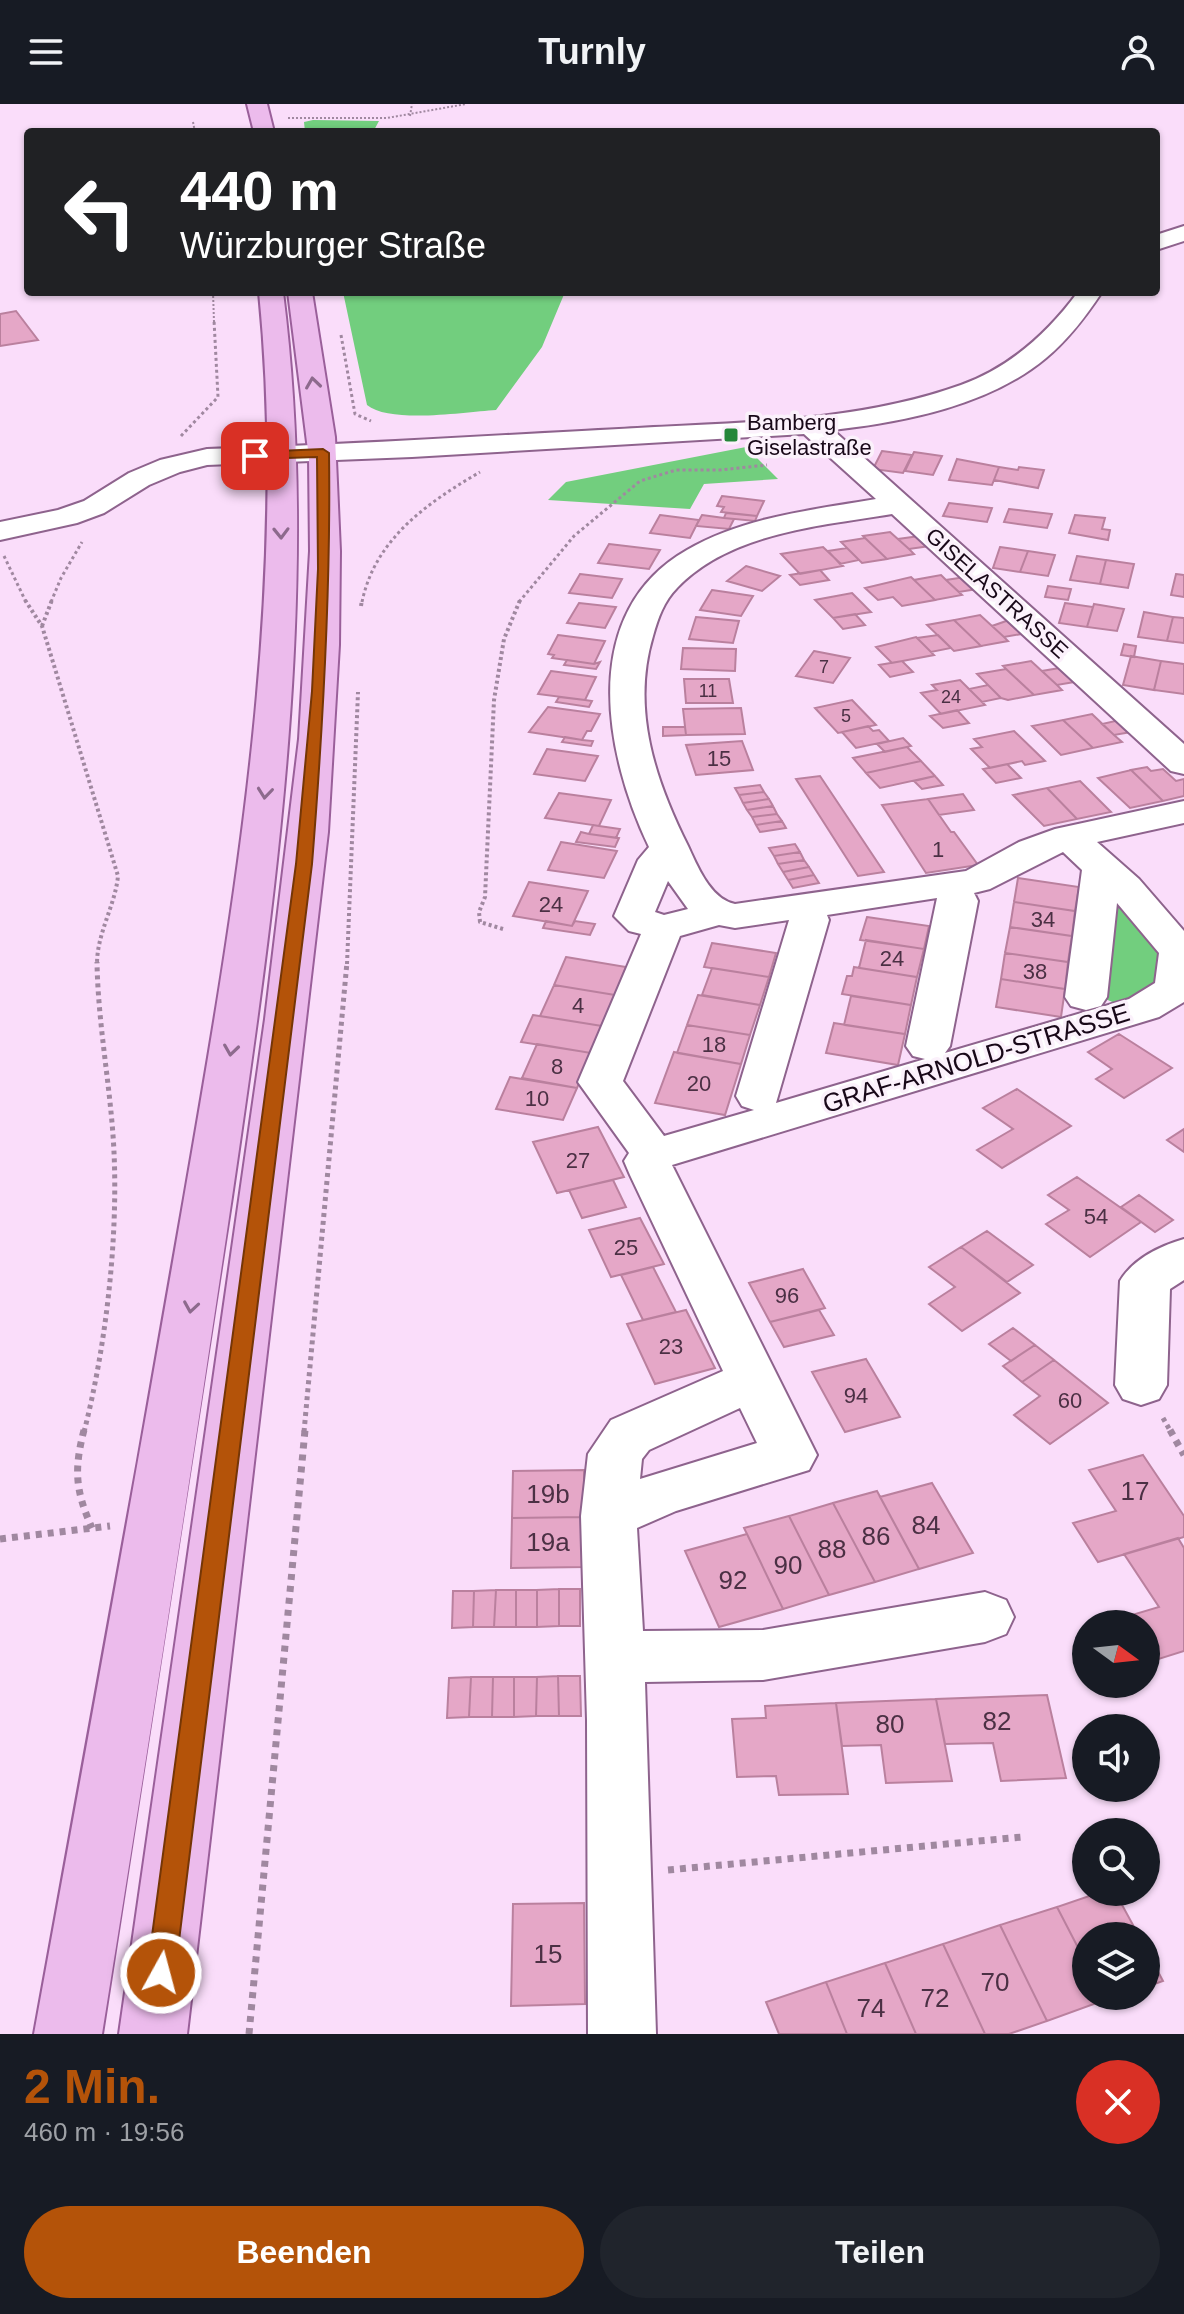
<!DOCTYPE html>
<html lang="de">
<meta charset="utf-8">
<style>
:root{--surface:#171b24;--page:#20242c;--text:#f1f3f6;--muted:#9ea1a6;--accent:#b45309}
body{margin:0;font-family:Helvetica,sans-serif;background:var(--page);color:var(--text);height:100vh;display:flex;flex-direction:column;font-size:30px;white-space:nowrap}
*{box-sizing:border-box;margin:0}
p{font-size:26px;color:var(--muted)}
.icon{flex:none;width:44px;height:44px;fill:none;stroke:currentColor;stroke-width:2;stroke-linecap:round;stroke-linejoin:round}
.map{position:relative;height:1930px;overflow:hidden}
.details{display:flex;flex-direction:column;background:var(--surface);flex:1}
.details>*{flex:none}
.banner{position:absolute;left:24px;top:24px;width:1136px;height:168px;border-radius:8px;box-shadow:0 2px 6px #0004;background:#202124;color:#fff;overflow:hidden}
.needle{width:52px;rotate:105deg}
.buttons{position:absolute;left:1072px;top:1506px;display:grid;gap:16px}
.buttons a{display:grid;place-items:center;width:88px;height:88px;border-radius:50%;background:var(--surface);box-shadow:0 2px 6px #0004;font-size:40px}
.pin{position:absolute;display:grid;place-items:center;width:68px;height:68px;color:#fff;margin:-34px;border-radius:16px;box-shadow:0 4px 12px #0006}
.me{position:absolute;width:88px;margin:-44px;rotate:7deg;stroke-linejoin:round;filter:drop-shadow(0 0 6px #0008)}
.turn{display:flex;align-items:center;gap:28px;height:168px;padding:0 24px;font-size:36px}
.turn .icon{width:104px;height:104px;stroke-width:2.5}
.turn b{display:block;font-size:56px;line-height:68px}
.round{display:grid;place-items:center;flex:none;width:84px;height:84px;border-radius:42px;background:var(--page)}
.head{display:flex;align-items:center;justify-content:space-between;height:136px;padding:0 24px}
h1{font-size:48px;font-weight:800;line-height:60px;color:var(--accent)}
.button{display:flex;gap:16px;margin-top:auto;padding:16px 24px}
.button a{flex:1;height:92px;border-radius:48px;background:var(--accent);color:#fff;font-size:32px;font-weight:800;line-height:92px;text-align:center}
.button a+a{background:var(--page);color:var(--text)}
header{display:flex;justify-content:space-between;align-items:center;height:104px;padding:0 24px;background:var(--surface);font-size:36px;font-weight:800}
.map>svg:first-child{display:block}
.green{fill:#72ce7e}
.building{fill:#e5a7c7;stroke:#ba809e;stroke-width:2}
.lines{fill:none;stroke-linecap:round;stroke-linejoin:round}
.minor-casing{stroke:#8e638d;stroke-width:4}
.major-casing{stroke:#9a5f9a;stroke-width:4}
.path-far4{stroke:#a088a0;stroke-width:2;stroke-dasharray:2 2;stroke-linecap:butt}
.path-far3{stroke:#a088a0;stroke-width:3;stroke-dasharray:3 3;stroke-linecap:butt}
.path-far2{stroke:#a088a0;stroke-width:4;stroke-dasharray:3 3;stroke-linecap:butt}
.path-far1{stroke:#a088a0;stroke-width:5;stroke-dasharray:4 4;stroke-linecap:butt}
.path{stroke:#a088a0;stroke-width:7;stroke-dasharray:6 6;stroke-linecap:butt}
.minor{fill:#fff;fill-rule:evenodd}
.major{fill:#ecbbec;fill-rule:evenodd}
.oneway{stroke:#8d6a8d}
.route{fill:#b45309;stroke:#753606;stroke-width:2}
.poi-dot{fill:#248639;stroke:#fbf1fb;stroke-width:3}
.labels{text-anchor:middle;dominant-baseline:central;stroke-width:7;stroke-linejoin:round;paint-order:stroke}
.far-number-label{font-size:18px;fill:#4b3044}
.far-poi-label{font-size:22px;fill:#180818;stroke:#fbf1fb;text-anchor:start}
.far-street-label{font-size:22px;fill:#180818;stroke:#fbf1fb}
.number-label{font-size:22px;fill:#4b3044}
.street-label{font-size:26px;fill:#180818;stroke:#fbf1fb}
.near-number-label{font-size:26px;fill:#4b3044}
</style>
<header><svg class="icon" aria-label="menu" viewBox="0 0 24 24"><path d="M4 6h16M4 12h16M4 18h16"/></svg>Turnly<svg class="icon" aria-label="person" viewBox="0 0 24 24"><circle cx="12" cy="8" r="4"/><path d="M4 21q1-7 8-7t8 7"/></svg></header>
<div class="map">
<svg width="1184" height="1930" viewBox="0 0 1184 1930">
<rect width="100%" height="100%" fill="#faddfa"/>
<path class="green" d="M313,16L379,17L373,28H305L304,18Z
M343,188H565L542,243L496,306C465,308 390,320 367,301Z
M746,343L778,375L704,380L690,405L548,396L566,378Z
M1110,787L1170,849L1169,876L1119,901L1101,893Z"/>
<path class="building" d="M16,207L38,236L0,242V210Z
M882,347L912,351L903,369L873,365Z
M914,348L942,352L933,371L905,367Z
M957,355L999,363L992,381L949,376Z
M999,363L1018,366L1019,363L1044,366L1038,384L994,376Z
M722,392L764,397L757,412L721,408L724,403L717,402Z
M949,399L992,404L987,418L943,412Z
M1009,405L1052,410L1047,424L1004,418Z
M726,409L757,412L755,417L724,414Z
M660,411L699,416L690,434L650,429Z
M702,411L724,414L734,415L729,425L696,422Z
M1075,411L1105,414L1102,425L1110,426L1108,436L1069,429Z
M890,428L909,445L914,450L887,455L863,432Z
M919,432L930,442L909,445L898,435Z
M865,434L887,455L862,459L841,438Z
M609,440L660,446L649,465L598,459Z
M823,443L843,462L800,470L781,450Z
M1000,443L1028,447L1020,468L993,464Z
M847,444L859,456L840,460L828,447Z
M1028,447L1055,451L1048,472L1020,468Z
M1077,452L1106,456L1100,480L1070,476Z
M1106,456L1134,460L1128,484L1100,480Z
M746,462L780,472L762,487L727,477Z
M820,466L829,476L800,481L790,471Z
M580,470L622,475L612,494L569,489Z
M1176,470L1184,471V493L1171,491Z
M941,471L946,476L962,491L935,496L914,476Z
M911,473L935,496L902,502L893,493L878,496L865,484Z
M965,473L977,485L959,488L946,476Z
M1048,482L1071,485L1068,496L1045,493Z
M712,486L753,492L741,512L700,506Z
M852,489L871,508L833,514L815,496Z
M579,499L616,503L605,524L567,519Z
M1065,499L1093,503L1087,523L1059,519Z
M1094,500L1124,505L1117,527L1087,523Z
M1144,508L1173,513L1167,537L1138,533Z
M855,510L865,521L843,525L833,514Z
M980,511L1004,533L1008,537L981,542L954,516Z
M696,513L739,517L733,539L689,535Z
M1173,513L1184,514V539L1167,537Z
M1012,515L1027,529L1004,533L992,522Z
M954,516L981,542L954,547L927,521Z
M558,531L605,537L594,560L552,554L554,551L548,550Z
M938,531L951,544L931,548L917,534Z
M916,533L934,551L892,559L876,543Z
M1124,540L1136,542L1134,553L1121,551Z
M683,544L736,545L735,567L681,565Z
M814,547L850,554L833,579L796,572Z
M1131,552L1161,557L1154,586L1123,581Z
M567,556L594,560L600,558L596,565L564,561Z
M902,557L913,568L890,573L879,561Z
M1031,557L1057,581L1062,586L1034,591L1003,562Z
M1161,557L1184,560V590L1154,586Z
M1065,563L1080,577L1057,581L1042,567Z
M1006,565L1034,591L1008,596L1001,594L977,570Z
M551,567L596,573L585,596L538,590Z
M684,575H729L733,599H686Z
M960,576L985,601L941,610L921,589L937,586L932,581Z
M988,581L1001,594L982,598L969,585Z
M559,593L585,596L592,597L589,603L556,598Z
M852,596L876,621L838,629L815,604Z
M548,603L600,610L591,627H587L582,636L529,628Z
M741,604L745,630L686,631L683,605Z
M957,606L969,619L943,624L930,612Z
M1092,610L1114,631L1122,638L1093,644L1063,616Z
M1124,615L1137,627L1114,631L1102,620Z
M1063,616L1093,644L1061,651L1032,622Z
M868,622L873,627L879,626L889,637L856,644L842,628Z
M663,623H685L686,631L663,632Z
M1014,627L1045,657L1025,661L1022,657L990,664L971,645L982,643L974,635Z
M565,633L582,636L593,637L591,642L562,638Z
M903,634L911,642L885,648L877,640Z
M742,637L753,666L696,671L686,641Z
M907,643L921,657L866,669L853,654Z
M547,645L598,652L585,677L534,670Z
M921,657L935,672L880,684L866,669Z
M1007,660L1021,674L996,679L983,665Z
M1147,663L1151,667L1163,665L1176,677L1184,675V692L1163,697L1131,666Z
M1131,666L1163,697L1130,704L1098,674Z
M820,672L884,768L858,772L796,675Z
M935,672L943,681L922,685L914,677Z
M1080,677L1111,708L1077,715L1047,684Z
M760,681L764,688L739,691L735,684Z
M1047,684L1077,715L1044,722L1013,691Z
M764,688L769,695L743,699L739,691Z
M559,689L611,696L599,722L545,714Z
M963,690L974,706L939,711L928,695Z
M769,695L773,702L747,706L743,699Z
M928,695L951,728H954L978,761L926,769L882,701Z
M773,702L777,710L752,713L747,706Z
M777,710L782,717L756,721L752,713Z
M782,717L786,724L760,728L756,721Z
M593,721L599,722L620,725L616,734L589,730Z
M581,728L589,730L619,734L615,743L576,738Z
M561,738L617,747L604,774L548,766Z
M795,740L800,748L774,752L769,744Z
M800,748L804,756L778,760L774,752Z
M804,756L809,763L783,768L778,760Z
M809,763L814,771L788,776L783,768Z
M814,771L819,779L793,784L788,776Z
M1018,774L1079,783L1075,807L1014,798Z
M529,778L588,787L572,822L513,812Z
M1014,798L1075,807L1072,832L1010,823Z
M867,813L929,822L924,845L860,836Z
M546,817L572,822L575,817L595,820L590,831L543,824Z
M1010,823L1072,832L1068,858L1005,849Z
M866,836L924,845L917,873L859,864Z
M712,839L776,849L769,873L704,863Z
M1005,849L1068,858L1065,885L1001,875Z
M566,853L626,863L615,891L554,881Z
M854,863L917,873L911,901L842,890L847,872H852Z
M712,864L769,873L760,901L702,891Z
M1001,875L1065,885L1061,913L996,903Z
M554,881L615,891L602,922L540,912Z
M698,891L760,901L750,931L687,921Z
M851,892L911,901L905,930L844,921Z
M533,911L602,922L591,949L521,938Z
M834,919L905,930L898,961L826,949Z
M687,921L750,931L741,960L677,949Z
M1119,930L1172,964L1124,994L1096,975L1112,965L1088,948Z
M537,940L591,949L577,984L522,974Z
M674,948L741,960L725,1011L655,999Z
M510,973L577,984L563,1016L496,1005Z
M1017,985L1071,1022L1002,1064L977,1046L1013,1025L983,1004Z
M598,1023L624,1073L557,1089L533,1038Z
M1184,1025V1048L1167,1036Z
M1077,1073L1141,1118L1090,1153L1046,1120L1069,1106L1048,1091Z
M613,1076L626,1103L582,1114L569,1086Z
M1139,1091L1173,1116L1155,1128L1121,1103Z
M640,1114L664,1160L611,1173L589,1126Z
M987,1127L1033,1161L1007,1178L961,1143Z
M961,1143L1020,1189L962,1227L929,1200L955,1183L929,1163Z
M653,1163L676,1208L643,1216L621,1171Z
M803,1165L825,1204L770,1218L749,1179Z
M686,1206L715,1264L655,1280L627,1220Z
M819,1206L834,1231L784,1243L770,1218Z
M1013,1224L1035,1241L1011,1257L989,1240Z
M1035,1241L1054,1256L1022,1278L1003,1262Z
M866,1255L900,1313L845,1328L812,1268Z
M1054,1256L1108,1299L1050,1340L1014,1311L1040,1292L1022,1278Z
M1143,1351L1184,1412V1433L1098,1458L1073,1419L1116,1407L1089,1366Z
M584,1366V1413L512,1414L513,1367Z
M932,1379L973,1449L919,1465L880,1393Z
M877,1387L919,1465L875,1478L833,1399Z
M833,1399L875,1478L829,1491L789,1412Z
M789,1412L829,1491L783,1505L744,1424Z
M584,1413L585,1463L511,1464L512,1414Z
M747,1430L783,1505L719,1523L685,1447Z
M1178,1434L1184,1444V1547L1146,1559V1520H1117L1115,1516L1159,1503L1124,1450Z
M559,1485V1522L537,1523V1486Z
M559,1485H580V1522H559Z
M496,1486L494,1523H473L474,1487Z
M496,1486H516V1523H494Z
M516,1486H537V1523H516Z
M453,1487H474L473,1523L452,1524Z
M558,1572L559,1612H536L537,1573Z
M558,1572H580L581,1612H559Z
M471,1573L469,1613L447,1614L449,1574Z
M471,1573H493L492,1613H469Z
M493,1573H514V1613H492Z
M514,1573H537L536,1612L514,1613Z
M1047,1591L1066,1674L1001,1677L993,1639L945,1640L936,1595Z
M936,1595L952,1677L886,1679L881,1641L842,1642L836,1599Z
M836,1599L848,1690L779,1691L776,1672L737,1673L732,1615L766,1614L765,1602Z
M1101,1788H1115L1139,1832H1086V1859L1057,1803Z
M584,1799L585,1900L511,1902L513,1800Z
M1057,1803L1086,1859V1892H1103L1105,1896L1047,1917L1000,1821Z
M1000,1821L1047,1917L1009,1930H985L943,1840Z
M943,1840L985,1930H916L885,1859Z
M1146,1845L1163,1877L1146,1883Z
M885,1859L916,1930H847L826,1878Z
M826,1878L847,1930H779L766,1898Z"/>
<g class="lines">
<defs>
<path id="minor" d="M1184,122V137L1156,146V131Z
M1078,188H1102C1086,212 1069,235 1046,254C990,301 905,318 833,326L1184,640V670L1171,667L892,410C821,422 730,428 677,484C664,497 658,514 653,532C631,605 655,676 688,742C697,761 710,795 735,800L966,767L1019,738L1055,725L1184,697V719L1097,738L1139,775L1184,827V898L1159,913L672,1061L817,1351L809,1366L676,1407L637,1424L643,1527L763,1526L985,1488L1006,1496L1014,1513L1006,1530L985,1538L763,1576L645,1578L656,1930H588L587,1616L581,1412L588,1350L611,1316L723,1267L630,1071L624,1057L629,1049L578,978L641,830L629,827L614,812L638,756L649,743C604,649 578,508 687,446C744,413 812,406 876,395L804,330L412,353L207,361L180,368L149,381L104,409L77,419L0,436V418L58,406L84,397L129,369L160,356L207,345C345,341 482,332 619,325C733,318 852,320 961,281C1010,263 1047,230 1078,188ZM1063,748L1082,766L1065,893L1071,902L1086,906L1101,902L1107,893L1117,799L1159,849L1155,879L1129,895L945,949L950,942L978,797L974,789L990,785ZM668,777L688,805L664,811L655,808ZM937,794L906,942L913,952L925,955L776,999L829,816L827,811ZM789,816L736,992L742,1002L754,1006L664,1032L623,977L680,832L719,821L735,824ZM740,1304L757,1339L640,1375L642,1355L649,1346Z
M1184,1135V1176L1170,1185L1167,1281L1159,1295L1141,1301L1123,1295L1115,1281L1120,1177C1133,1155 1160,1142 1184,1135Z"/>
<path id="major" d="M247,0H267L274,28H254Z
M259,188H283C321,485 275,798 232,1093C191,1372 147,1651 102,1930H34C85,1651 136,1373 184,1094C235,800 289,487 259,188Z
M288,188H312L335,333L340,447L339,541L328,728L187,1930H119L265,915L299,635L310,447L309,354Z"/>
</defs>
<use href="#minor" class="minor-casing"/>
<use href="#major" class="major-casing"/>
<path class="path-far4" d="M410,12L412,0
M288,14H387L466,0
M193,18L195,28
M213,188L214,218"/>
<path class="path-far3" d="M341,231L355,310L371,317
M181,332L218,293L214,216
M4,452L26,498
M51,498L61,474L82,438
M362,498C375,435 427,399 480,368
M519,498L574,432L640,377L676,366H720L767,361"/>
<path class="path-far2" d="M25,496L42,522L118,772C115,802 97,829 97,860
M361,502L362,496
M42,522L52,496
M503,825L480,818L479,808L485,793L494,596L504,535L520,496
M347,860L358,588"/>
<path class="path-far1" d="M1163,1314L1171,1328
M84,1328C106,1242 118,1136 114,1048C111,984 98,922 97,858
M304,1328L347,858"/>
<path class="path" d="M84,1326C74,1365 75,1386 92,1424
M1170,1326L1184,1351
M0,1435L110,1422
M668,1766L1022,1733
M249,1930L305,1326"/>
<use href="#minor" class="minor"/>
<use href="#major" class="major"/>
</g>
<defs><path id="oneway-chevron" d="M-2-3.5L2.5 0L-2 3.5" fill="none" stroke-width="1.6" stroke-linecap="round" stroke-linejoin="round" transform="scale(2)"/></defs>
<g class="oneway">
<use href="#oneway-chevron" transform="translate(313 279) rotate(-98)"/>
<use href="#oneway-chevron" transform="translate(281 429) rotate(89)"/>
<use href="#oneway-chevron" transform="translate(265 689) rotate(96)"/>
<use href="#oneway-chevron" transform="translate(231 946) rotate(98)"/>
<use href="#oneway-chevron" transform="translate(191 1203) rotate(99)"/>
</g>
<path class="route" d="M323,345L329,349C331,487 323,623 312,760L175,1869L170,1879L161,1883L151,1879L147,1869L296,760L312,587L318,465L317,353L255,355L249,352L255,348Z"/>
<rect class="poi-dot" x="723" y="323" width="16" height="16" rx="4"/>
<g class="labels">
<g class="far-number-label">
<text x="824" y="563">7</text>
<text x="708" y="587">11</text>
<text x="951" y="593">24</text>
<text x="846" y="612">5</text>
</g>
<g class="far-poi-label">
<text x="747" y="318">Bamberg<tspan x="747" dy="25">Giselastraße</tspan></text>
</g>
<g class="far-street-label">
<text transform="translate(997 489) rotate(42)">GISELASTRASSE</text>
</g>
<g class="number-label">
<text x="719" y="654">15</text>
<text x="938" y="745">1</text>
<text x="551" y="800">24</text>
<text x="1043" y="815">34</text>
<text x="892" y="854">24</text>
<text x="1035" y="867">38</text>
<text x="578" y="901">4</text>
<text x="714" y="940">18</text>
<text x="557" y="962">8</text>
<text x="699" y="979">20</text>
<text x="537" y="994">10</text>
<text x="578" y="1056">27</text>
<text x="1096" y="1112">54</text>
<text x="626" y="1143">25</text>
<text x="787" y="1191">96</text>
<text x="671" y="1242">23</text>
<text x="856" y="1291">94</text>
<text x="1070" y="1296">60</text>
</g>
<g class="street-label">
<text transform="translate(976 954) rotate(-17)">GRAF-ARNOLD-STRASSE</text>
</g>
<g class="near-number-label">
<text x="1135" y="1387">17</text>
<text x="548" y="1390">19b</text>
<text x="926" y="1421">84</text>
<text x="876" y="1432">86</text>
<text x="548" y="1438">19a</text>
<text x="832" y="1445">88</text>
<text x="788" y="1461">90</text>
<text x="733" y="1476">92</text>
<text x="997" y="1617">82</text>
<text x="890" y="1620">80</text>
<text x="548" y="1850">15</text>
<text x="995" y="1878">70</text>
<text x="935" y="1894">72</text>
<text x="871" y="1904">74</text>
</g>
</g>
</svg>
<div class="buttons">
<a><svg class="needle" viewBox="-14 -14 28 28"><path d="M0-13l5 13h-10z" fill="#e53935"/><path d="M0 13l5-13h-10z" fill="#9ea1a6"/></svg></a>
<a><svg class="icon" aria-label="sound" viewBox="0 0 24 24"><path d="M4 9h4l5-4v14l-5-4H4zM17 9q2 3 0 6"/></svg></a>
<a><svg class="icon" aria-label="search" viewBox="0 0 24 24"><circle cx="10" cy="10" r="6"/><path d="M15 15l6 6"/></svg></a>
<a><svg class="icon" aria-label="layers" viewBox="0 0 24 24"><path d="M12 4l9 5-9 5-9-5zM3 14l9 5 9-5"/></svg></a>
</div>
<div class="pin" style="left:255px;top:352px;background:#d93025"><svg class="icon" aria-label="arrive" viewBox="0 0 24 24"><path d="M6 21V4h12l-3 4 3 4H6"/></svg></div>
<svg class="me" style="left:161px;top:1869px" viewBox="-20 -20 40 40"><circle r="17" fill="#b45309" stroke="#fff" stroke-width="3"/><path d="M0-11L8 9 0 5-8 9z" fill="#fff"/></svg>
<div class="banner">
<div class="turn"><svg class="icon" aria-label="left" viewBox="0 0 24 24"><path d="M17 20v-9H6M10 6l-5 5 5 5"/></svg><div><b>440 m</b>Würzburger Straße</div></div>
</div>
</div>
<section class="details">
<div class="head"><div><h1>2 Min.</h1><p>460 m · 19:56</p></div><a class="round" style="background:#d93025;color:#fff"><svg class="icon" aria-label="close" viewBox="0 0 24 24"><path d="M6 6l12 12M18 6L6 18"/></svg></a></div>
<div class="button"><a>Beenden</a><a>Teilen</a></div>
</section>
